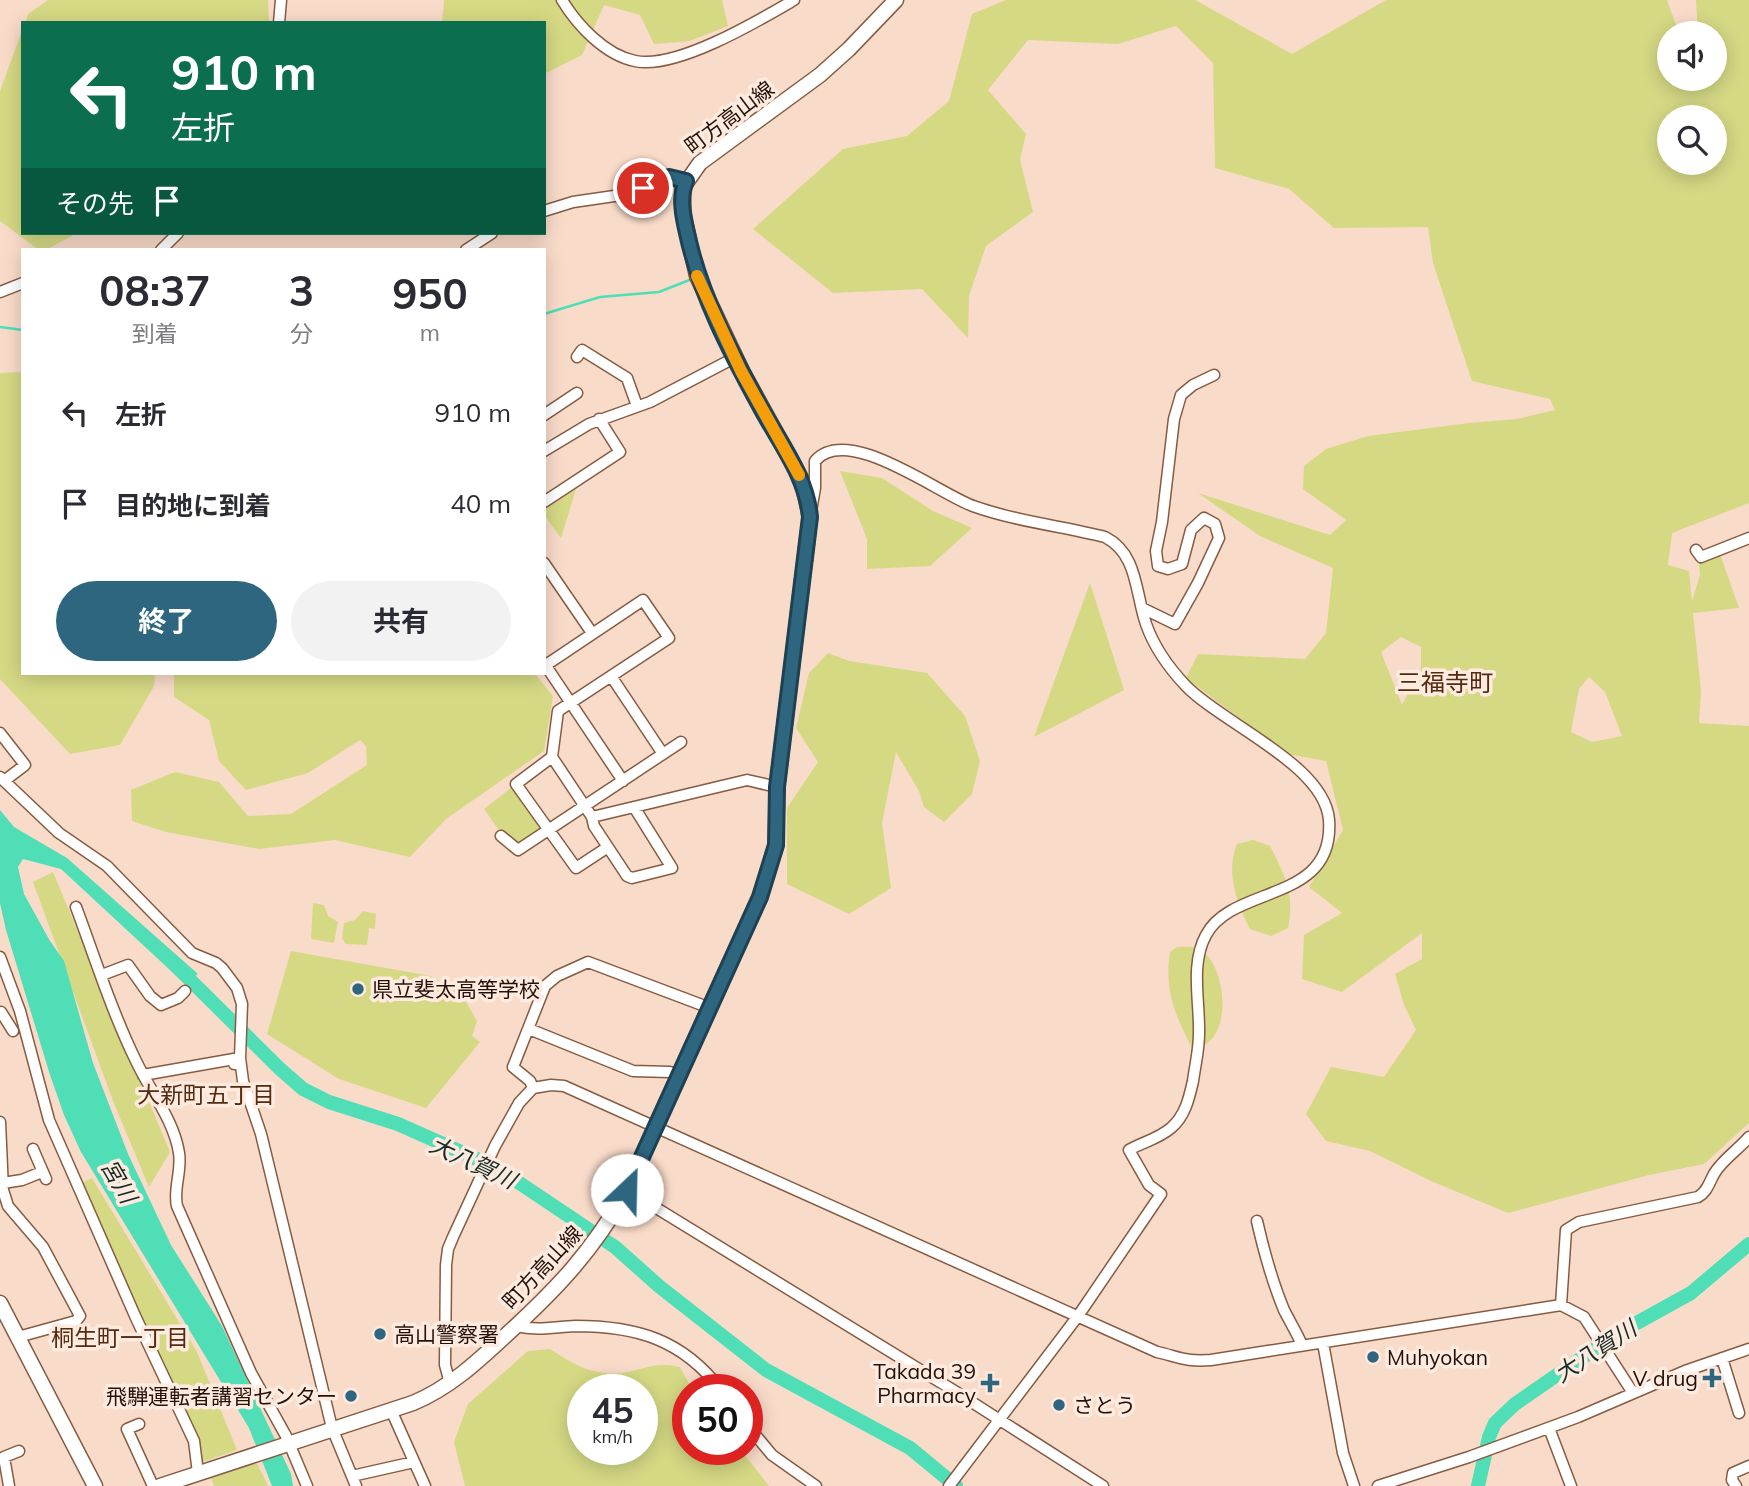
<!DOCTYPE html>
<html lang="ja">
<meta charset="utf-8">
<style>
:root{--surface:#fff;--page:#f2f2f3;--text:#2b2b33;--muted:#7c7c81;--accent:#2e6680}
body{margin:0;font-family:Mulish,"Noto Sans JP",sans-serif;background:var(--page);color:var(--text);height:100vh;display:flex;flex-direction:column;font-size:26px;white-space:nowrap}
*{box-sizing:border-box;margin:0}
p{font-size:23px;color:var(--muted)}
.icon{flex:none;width:38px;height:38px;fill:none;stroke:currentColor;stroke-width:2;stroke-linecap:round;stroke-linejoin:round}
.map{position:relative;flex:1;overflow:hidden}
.side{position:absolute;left:21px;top:248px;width:525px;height:427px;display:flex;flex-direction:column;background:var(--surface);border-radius:0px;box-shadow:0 4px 18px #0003}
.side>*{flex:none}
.banner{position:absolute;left:21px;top:21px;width:525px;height:214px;border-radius:0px;box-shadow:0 4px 18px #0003;background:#0b6e4f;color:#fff;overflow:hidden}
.fabs{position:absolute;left:1657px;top:21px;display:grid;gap:14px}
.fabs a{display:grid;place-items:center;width:70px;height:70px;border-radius:50%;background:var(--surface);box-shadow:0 4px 18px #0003;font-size:35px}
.speed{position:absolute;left:567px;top:1374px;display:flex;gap:14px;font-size:35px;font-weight:700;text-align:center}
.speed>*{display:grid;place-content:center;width:91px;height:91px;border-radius:50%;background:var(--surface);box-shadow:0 4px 18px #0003;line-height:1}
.speed small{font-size:18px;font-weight:400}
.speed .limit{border:10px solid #d22;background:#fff;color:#111}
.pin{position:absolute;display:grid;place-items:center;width:60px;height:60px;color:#fff;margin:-30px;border:4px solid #fff;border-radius:50%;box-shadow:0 2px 7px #0007}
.me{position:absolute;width:77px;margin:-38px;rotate:24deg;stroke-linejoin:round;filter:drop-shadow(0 0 5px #0008)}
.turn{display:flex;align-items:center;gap:24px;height:147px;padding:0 35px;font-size:32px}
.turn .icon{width:91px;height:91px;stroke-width:2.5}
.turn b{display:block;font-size:49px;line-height:60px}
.then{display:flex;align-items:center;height:66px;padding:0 35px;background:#0003;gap:14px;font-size:26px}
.eta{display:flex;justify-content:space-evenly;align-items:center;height:119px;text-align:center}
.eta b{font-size:42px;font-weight:700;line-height:49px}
.button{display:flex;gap:14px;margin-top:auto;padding:14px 35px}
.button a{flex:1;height:80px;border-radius:42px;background:var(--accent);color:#fff;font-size:28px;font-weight:700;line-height:80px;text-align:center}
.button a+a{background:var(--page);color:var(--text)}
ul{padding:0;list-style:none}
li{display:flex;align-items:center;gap:21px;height:91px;padding:0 35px}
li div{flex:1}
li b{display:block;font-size:26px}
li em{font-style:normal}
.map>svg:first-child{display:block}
.green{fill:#d5d984;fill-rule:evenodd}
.water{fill:#4fdeb6}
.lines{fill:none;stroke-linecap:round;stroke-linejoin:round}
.stream{stroke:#4fdeb6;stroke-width:2.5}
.river{stroke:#4fdeb6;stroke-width:14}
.minor-casing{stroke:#865b41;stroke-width:13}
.major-casing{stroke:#865b41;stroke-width:17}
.minor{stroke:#fff;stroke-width:10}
.major{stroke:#fff;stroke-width:14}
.route-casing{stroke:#1e4253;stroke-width:18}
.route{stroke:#2e6680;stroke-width:12}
.slow{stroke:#f59e0b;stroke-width:12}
.poi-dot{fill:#2e6680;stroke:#ffeadf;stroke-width:2.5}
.labels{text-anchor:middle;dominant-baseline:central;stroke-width:7;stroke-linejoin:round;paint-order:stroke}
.street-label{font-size:21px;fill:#231207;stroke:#ffeadf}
.poi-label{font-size:21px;fill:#231207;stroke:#ffeadf;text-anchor:start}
.neighbourhood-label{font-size:23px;fill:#522b11;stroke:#ffeadf}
.water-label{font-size:23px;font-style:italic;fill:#172e27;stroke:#ffeadf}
.quarter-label{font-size:24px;fill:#522b11;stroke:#ffeadf}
</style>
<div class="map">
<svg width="1749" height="1486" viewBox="0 0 1749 1486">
<rect width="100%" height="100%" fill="#f9dbc9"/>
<path class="green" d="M48,0H268L269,23H173L165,21L163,23H25L28,14Z
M444,0H722L728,26L690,41L654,44L640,15L604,5L582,55L544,74V23H442Z
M1006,0H1195L1292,54L1386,0H1667L1679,33H1670V79H1696L1700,88V79H1715V33H1698L1696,0H1749V503L1672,533L1668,565L1689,571L1692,601L1700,575L1699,563L1720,554L1739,608L1693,613L1701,691L1699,723L1749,726V1123L1704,1164L1649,1175L1508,1213L1431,1181L1370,1151L1326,1141L1306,1114L1331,1067L1384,1077L1416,1030L1404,1005L1395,974L1422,959V933L1342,992L1302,979L1304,935L1342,913L1309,887L1343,830L1326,761L1287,754L1186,678L1198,654L1305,659L1326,633L1333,568L1260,536L1198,493L1330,535L1346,520L1303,489L1304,466L1326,449L1368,436L1469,423L1517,419L1555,410L1550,399L1472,381L1433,263L1428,227L1334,228L1289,189L1215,168L1213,63L1176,26L1118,44L1028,40L988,90L1026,134L1020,160L1033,212L986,246L969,296L968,338L922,289L833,293L753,229L843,149L907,136L949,101L972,14ZM1670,117H1715V163H1670ZM1401,637L1421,647V669L1402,705L1381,652ZM1589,677L1605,692L1622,736L1592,742L1571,732L1579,689Z
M23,28V233H77L46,250H39L0,221V91Z
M23,372V674H155L154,686L120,745L70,754L0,679V373Z
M840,471L882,478L933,511L972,528L930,566L867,569V539Z
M576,489L561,538L544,515V510Z
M1090,583L1124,690L1034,737Z
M828,653L849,661L927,673L965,716L980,761L972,794L944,822L924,807L919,791L896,752L882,823L891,888L849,914L787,884V808L818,762L796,728L809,673Z
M174,674H535L553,696L544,751L446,819L410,857L335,840L259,849L166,832L132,821L131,790L175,772L219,782L248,816L291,814L367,765L366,746L360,740L308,773L246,790L219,761L209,720L174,697Z
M513,786L542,825V831L517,846L501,833L484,809Z
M1253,840L1270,846C1285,875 1295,894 1288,928L1271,936L1250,929C1237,904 1225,873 1237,844Z
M53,872L170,1152L149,1187L113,1101L33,882Z
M313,903L324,905L328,916L338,922L334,943L311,939Z
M363,911L376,914L375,929L369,928L367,945L346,944L342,938L344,923L355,920Z
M1177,947C1184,947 1193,946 1199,949C1228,963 1235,1047 1192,1048C1175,1015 1164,990 1170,952Z
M291,951L431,976L462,995L477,1021L472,1036L480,1042L426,1108L339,1079L267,1034Z
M92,1178L197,1352L237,1450L202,1462L79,1184Z
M550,1349C567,1360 584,1371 605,1373C631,1377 651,1359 680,1367L692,1389L688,1390V1449H740L769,1486H465L454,1442L468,1404L528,1351ZM583,1390H642V1449H583Z
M257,1463L268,1486H214L211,1478Z"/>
<path class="water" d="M0,810L14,827L67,858L198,974L184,983L61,869L23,859L18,867L24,894L50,941L64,961L93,1063L128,1154L171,1245L222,1326L291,1474L293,1486H272L249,1428L81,1152L64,1115L50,1075L6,930L0,903Z"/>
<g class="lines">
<path class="stream" d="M544,314L600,297L659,292L692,279
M0,327L23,330"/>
<path class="river" d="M176,966L279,1068L303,1089L329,1102L398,1124L497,1168L615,1247L660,1287L766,1370L910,1448L956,1486
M1478,1486L1489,1437L1495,1423L1515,1404L1615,1335L1691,1293L1749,1244"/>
<defs>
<path id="minor" d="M562,0C577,25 605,55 635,61C676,70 758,21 794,0
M279,23L281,0
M544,211L573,202L628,194L669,177L686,181
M161,250L178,233
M466,250L492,233
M0,292L23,283
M577,357L582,350L627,378L637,406
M544,415L577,393
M544,451L589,424L650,402L736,357
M544,502L620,452L599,419
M811,511L815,488V461C847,423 939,494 973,506C1015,521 1061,526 1105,537C1138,554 1135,592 1146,624C1154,647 1169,668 1186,686C1223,724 1325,765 1329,820C1335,904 1233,884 1206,935C1190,964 1200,1002 1199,1034C1199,1050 1195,1066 1193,1081C1189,1099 1185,1116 1171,1128C1158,1139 1143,1142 1129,1150L1149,1185L1161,1194L1078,1316L949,1486
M1696,550L1701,557L1749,538
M544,563L592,633
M1142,608L1175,624L1198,583L1219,538L1215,524L1204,518L1191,530L1182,564L1168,569L1158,566L1156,551L1162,522L1174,419L1181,395L1193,385L1214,375
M544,663L623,781
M546,665L643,600L669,638L558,711L552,757L592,817L594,826L627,876L632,878L672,868L634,807
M611,676L663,754
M0,733L25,765L4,781
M552,757L516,784L576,868L608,847
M0,777L59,833L107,866L192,953L216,963L222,968L237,988L242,1004L240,1058L243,1081L261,1134L332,1428L356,1486
M592,817L747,780L777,787
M501,836L518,850L681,742
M76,907C95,958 112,1012 136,1061C150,1091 174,1120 179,1153C182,1171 173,1189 177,1206L251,1373L286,1436L307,1486
M0,957L20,1011L49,1120L136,1318L194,1441L198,1473
M102,975L128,965L150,996L161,1005L178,998L185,991
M1,1012L13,1031
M529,1029L633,1071L670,1072L679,1076
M143,1075L234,1059V1064L240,1063
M533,1088L530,1081L513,1067L545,986L557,976L588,962L710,1008
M0,1122L3,1190L8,1206L43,1247L80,1316L76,1321L18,1337
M33,1149L46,1179
M3,1183L22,1180L42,1172
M627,1190L953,1390L1103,1486
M1257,1221C1264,1252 1272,1281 1284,1310C1290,1322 1297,1333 1302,1345
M1561,1305L1566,1230L1579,1222L1698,1197C1707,1192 1709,1183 1714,1174C1721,1161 1739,1149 1749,1137
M516,1326C536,1331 554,1327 575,1326C636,1326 682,1339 721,1390
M1323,1343L1343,1453L1354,1486
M1722,1358L1739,1413
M450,1383L445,1365L446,1265L448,1249L453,1237L495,1146L519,1103L533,1088L551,1085L564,1086L1157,1352C1179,1357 1186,1362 1211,1360L1561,1305L1584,1317L1633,1393
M391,1410L425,1486
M139,1424L127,1429L153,1486
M747,1425L772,1455L816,1486
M1549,1428L1571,1486
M352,1476L414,1462
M9,1486L4,1457L19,1451
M1378,1486L1469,1457L1578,1417L1685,1371L1749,1349
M1736,1486L1732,1480L1733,1473L1749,1466"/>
<path id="major" d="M0,1303L95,1486
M160,1486L413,1403C449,1388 476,1363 504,1337C556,1290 593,1251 627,1190L760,897L776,845L777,787L810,517L802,480L742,371L697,276L683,213V187L700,163L820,75L849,49L896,0"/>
</defs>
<use href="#minor" class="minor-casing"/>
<use href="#major" class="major-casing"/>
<use href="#minor" class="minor"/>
<use href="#major" class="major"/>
</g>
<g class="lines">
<defs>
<path id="route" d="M627,1190L760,897L776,845L777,787L810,517C806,475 779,442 760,406C730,351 700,294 687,233C683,216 679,197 686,181L669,177L643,188"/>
</defs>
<use href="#route" class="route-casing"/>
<use href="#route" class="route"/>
<path class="slow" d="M697,276L741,371L799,475"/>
</g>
<g class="poi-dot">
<circle cx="358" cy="989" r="7"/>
<circle cx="380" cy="1334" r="7"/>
<circle cx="1373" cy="1357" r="7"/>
<path d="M1708.5 1367.5h7v7h7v7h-7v7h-7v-7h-7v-7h7z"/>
<path d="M986.5 1372.5h7v7h7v7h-7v7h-7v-7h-7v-7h7z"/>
<circle cx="351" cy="1396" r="7"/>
<circle cx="1059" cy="1405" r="7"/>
</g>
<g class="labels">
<g class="street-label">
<text transform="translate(729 117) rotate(-37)">町方高山線</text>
<text transform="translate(542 1267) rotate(-47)">町方高山線</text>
</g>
<g class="poi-label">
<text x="372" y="989">県立斐太高等学校</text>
<text x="394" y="1334">高山警察署</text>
<text x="1387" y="1357">Muhyokan</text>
<text x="976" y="1371" text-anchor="end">Takada 39<tspan x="976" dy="24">Pharmacy</tspan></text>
<text x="1698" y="1378" text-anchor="end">V drug</text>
<text x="337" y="1396" text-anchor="end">飛騨運転者講習センター</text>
<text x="1073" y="1405">さとう</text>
</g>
<g class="neighbourhood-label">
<text x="206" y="1094">大新町五丁目</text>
<text x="120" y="1337">桐生町一丁目</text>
</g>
<g class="water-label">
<text transform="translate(473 1162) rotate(25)">大八賀川</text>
<text transform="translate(119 1181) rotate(60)">宮川</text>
<text transform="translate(1595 1351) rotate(-33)">大八賀川</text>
</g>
<g class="quarter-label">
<text x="1445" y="682">三福寺町</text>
</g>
</g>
</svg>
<div class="fabs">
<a><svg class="icon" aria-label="sound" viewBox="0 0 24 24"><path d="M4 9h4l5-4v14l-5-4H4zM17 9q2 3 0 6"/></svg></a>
<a><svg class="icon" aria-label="search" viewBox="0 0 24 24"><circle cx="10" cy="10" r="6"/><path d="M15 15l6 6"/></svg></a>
</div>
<div class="speed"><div>45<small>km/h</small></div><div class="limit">50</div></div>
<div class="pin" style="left:643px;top:188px;background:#d93025"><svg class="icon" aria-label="arrive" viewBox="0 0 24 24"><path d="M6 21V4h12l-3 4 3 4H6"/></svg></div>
<svg class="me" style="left:627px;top:1190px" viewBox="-20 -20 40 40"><circle r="19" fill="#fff"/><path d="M0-13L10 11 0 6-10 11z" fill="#2e6680"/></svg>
<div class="banner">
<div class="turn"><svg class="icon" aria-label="left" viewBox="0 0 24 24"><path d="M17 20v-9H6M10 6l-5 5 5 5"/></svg><div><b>910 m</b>左折</div></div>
<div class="then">その先<svg class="icon" aria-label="arrive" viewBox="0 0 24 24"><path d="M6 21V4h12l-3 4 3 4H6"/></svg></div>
</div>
<section class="side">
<div class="eta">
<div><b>08:37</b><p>到着</p></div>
<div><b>3</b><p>分</p></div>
<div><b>950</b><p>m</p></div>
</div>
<ul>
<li><svg class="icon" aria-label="left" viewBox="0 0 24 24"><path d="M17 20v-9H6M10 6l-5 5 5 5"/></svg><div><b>左折</b></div><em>910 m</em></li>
<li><svg class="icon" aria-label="arrive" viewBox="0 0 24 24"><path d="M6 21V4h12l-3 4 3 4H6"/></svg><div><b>目的地に到着</b></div><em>40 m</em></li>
</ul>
<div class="button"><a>終了</a><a>共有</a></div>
</section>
</div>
